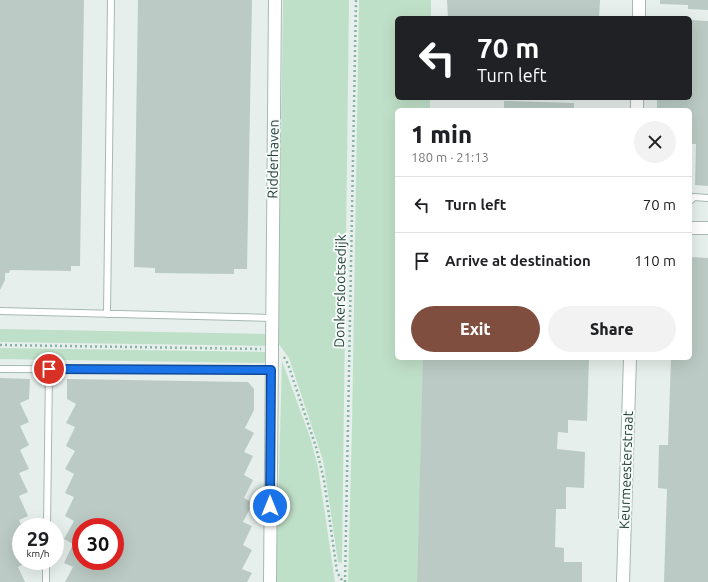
<!DOCTYPE html>
<meta charset="utf-8">
<style>
:root{--surface:#fff;--page:#f2f2f2;--text:#202124;--muted:#757577;--line:#e0e0e0;--accent:#7f4e3f}
body{margin:0;font-family:Ubuntu,sans-serif;background:var(--page);color:var(--text);height:100vh;display:flex;flex-direction:column;font-size:15px;white-space:nowrap}
*{box-sizing:border-box;margin:0}
p{font-size:13px;color:var(--muted)}
.icon{flex:none;width:22px;height:22px;fill:none;stroke:currentColor;stroke-width:2;stroke-linecap:round;stroke-linejoin:round}
.map{position:relative;flex:1;overflow:hidden}
.sheet{position:absolute;left:395px;top:108px;width:297px;height:252px;display:flex;flex-direction:column;background:var(--surface);border-radius:6px;box-shadow:0 4px 16px #0002}
.sheet>*{flex:none}
.banner{position:absolute;left:395px;top:16px;width:297px;height:84px;border-radius:6px;box-shadow:0 4px 16px #0002;background:#202124;color:#fff;overflow:hidden}
.speed{position:absolute;left:12px;top:518px;display:flex;gap:8px;font-size:20px;font-weight:700;text-align:center}
.speed>*{display:grid;place-content:center;width:52px;height:52px;border-radius:50%;background:var(--surface);box-shadow:0 4px 16px #0002;line-height:1}
.speed small{font-size:10px;font-weight:400}
.speed .limit{border:6px solid #d22;background:#fff;color:#111}
.pin{position:absolute;display:grid;place-items:center;width:34px;height:34px;color:#fff;margin:-17px;border:2px solid #fff;border-radius:50%;box-shadow:0 1px 4px #0007}
.me{position:absolute;width:44px;margin:-22px;rotate:0deg;stroke-linejoin:round;filter:drop-shadow(0 0 3px #0008)}
.turn{display:flex;align-items:center;gap:14px;height:84px;padding:0 16px;font-size:18px}
.turn .icon{width:52px;height:52px;stroke-width:2.5}
.turn b{display:block;font-size:28px;line-height:34px}
.round{display:grid;place-items:center;flex:none;width:42px;height:42px;border-radius:21px;background:var(--page)}
.summary{display:flex;align-items:center;justify-content:space-between;height:68px;padding:0 16px}
h1{font-size:24px;font-weight:800;line-height:30px}
.button{display:flex;gap:8px;margin-top:auto;padding:8px 16px}
.button a{flex:1;height:46px;border-radius:24px;background:var(--accent);color:#fff;font-size:16px;font-weight:800;line-height:46px;text-align:center}
.button a+a{background:var(--page);color:var(--text)}
ul{padding:0;list-style:none}
li{display:flex;align-items:center;gap:12px;height:56px;padding:0 16px;border-top:1px solid var(--line)}
li div{flex:1}
li b{display:block;font-size:15px}
li em{font-style:normal}
.map>svg:first-child{display:block}
.green{fill:#bfe0c8}
.building{fill:#bbcac4;fill-rule:evenodd}
.lines{fill:none;stroke-linecap:round;stroke-linejoin:round}
.service-casing{stroke:#a8b8b2;stroke-width:8}
.minor-casing{stroke:#a8b8b2;stroke-width:14}
.path{stroke:#86b3a5;stroke-width:2.5;stroke-dasharray:2 3;stroke-linecap:butt}
.service{stroke:#fff;stroke-width:6}
.minor{stroke:#fff;stroke-width:12}
.route-casing{stroke:#114b97;stroke-width:10}
.route{stroke:#1a73e8;stroke-width:7}
.labels{text-anchor:middle;dominant-baseline:central;stroke-width:4;stroke-linejoin:round;paint-order:stroke}
.street-label{font-size:14px;fill:#24423a;stroke:#f7fbf9}
</style>
<div class="map">
<svg width="708" height="582" viewBox="0 0 708 582">
<rect width="100%" height="100%" fill="#e6efeb"/>
<path class="green" d="M283,0H349L342,563L338,562L323,460L289,358L278,343Z
M359,0H431V18H397V98H430V110H397V358H424L417,582H348L352,427Z
M0,329L267,334V346L0,342Z
M0,348L267,352V358L264,363L0,359Z
M282,361L310,437L318,467L335,582H276Z"/>
<path class="building" d="M0,0H84L80,266H71V271L10,270L9,273H5V280L0,290Z
M138,0H252L247,269H234V274L155,273V268L134,267Z
M447,0H600L599,18H448Z
M660,0H708V10L688,9V5L660,4Z
M690,20L708,21V186L695,185L696,144H690V110H657V98H690Z
M504,101L574,103V110H504Z
M690,257L708,258V582H664L667,489L658,488L659,445H668L671,358H690Z
M423,358H589L587,421L568,420V433L558,432L557,449L585,452L584,488L566,487V509H556L555,547L564,548V562H582V582H417Z
M0,378L30,379L29,399L20,403L29,422L20,426L29,445L20,450L29,469L19,473L28,492L19,496L28,516L19,520L22,527L21,542L18,543L21,549V561L27,562L18,567L25,582H0Z
M67,379L248,382L254,389V410L245,428L254,433L244,452L253,456L244,475L253,480L244,498L253,503L243,522L252,526L243,545L252,550L242,569L252,573L247,582H65L73,567L64,563L73,544L64,539L74,521L65,516L74,497L65,493L74,474L65,469L75,451L66,446L75,427L66,423L76,404L67,399ZM81,527H115V561H81Z"/>
<g class="lines">
<defs>
<path id="service" d="M690,201L694,197L708,198
M0,311L272,318
M107,314L111,0
M0,369L271,370
M47,527L49,369
M46,582V561"/>
<path id="minor" d="M639,18V0
M637,110V98
M690,228H708
M270,582L275,0
M623,582L630,358"/>
</defs>
<use href="#service" class="service-casing"/>
<use href="#minor" class="minor-casing"/>
<path class="path" d="M0,345L261,349
M284,357L288,364L316,447L324,480L337,572L343,582
M345,582L356,0"/>
<use href="#service" class="service"/>
<use href="#minor" class="minor"/>
</g>
<g class="lines">
<defs>
<path id="route" d="M49,369L271,370L270,506"/>
</defs>
<use href="#route" class="route-casing"/>
<use href="#route" class="route"/>
</g>
<g class="labels">
<g class="street-label">
<text transform="translate(273 159) rotate(-89)">Ridderhaven</text>
<text transform="translate(340 291) rotate(-89)">Donkerslootsedijk</text>
<text transform="translate(626 470) rotate(-88)">Keurmeesterstraat</text>
</g>
</g>
</svg>
<div class="speed"><div>29<small>km/h</small></div><div class="limit">30</div></div>
<div class="pin" style="left:49px;top:369px;background:#d93025"><svg class="icon" aria-label="arrive" viewBox="0 0 24 24"><path d="M6 21V4h12l-3 4 3 4H6"/></svg></div>
<svg class="me" style="left:270px;top:506px" viewBox="-20 -20 40 40"><circle r="17" fill="#1a73e8" stroke="#fff" stroke-width="3"/><path d="M0-11L8 9 0 5-8 9z" fill="#fff"/></svg>
<div class="banner">
<div class="turn"><svg class="icon" aria-label="left" viewBox="0 0 24 24"><path d="M17 20v-9H6M10 6l-5 5 5 5"/></svg><div><b>70 m</b>Turn left</div></div>
</div>
<section class="sheet">
<div class="summary"><div><h1>1 min</h1><p>180 m · 21:13</p></div><a class="round"><svg class="icon" aria-label="close" viewBox="0 0 24 24"><path d="M6 6l12 12M18 6L6 18"/></svg></a></div>
<ul>
<li><svg class="icon" aria-label="left" viewBox="0 0 24 24"><path d="M17 20v-9H6M10 6l-5 5 5 5"/></svg><div><b>Turn left</b></div><em>70 m</em></li>
<li><svg class="icon" aria-label="arrive" viewBox="0 0 24 24"><path d="M6 21V4h12l-3 4 3 4H6"/></svg><div><b>Arrive at destination</b></div><em>110 m</em></li>
</ul>
<div class="button"><a>Exit</a><a>Share</a></div>
</section>
</div>
